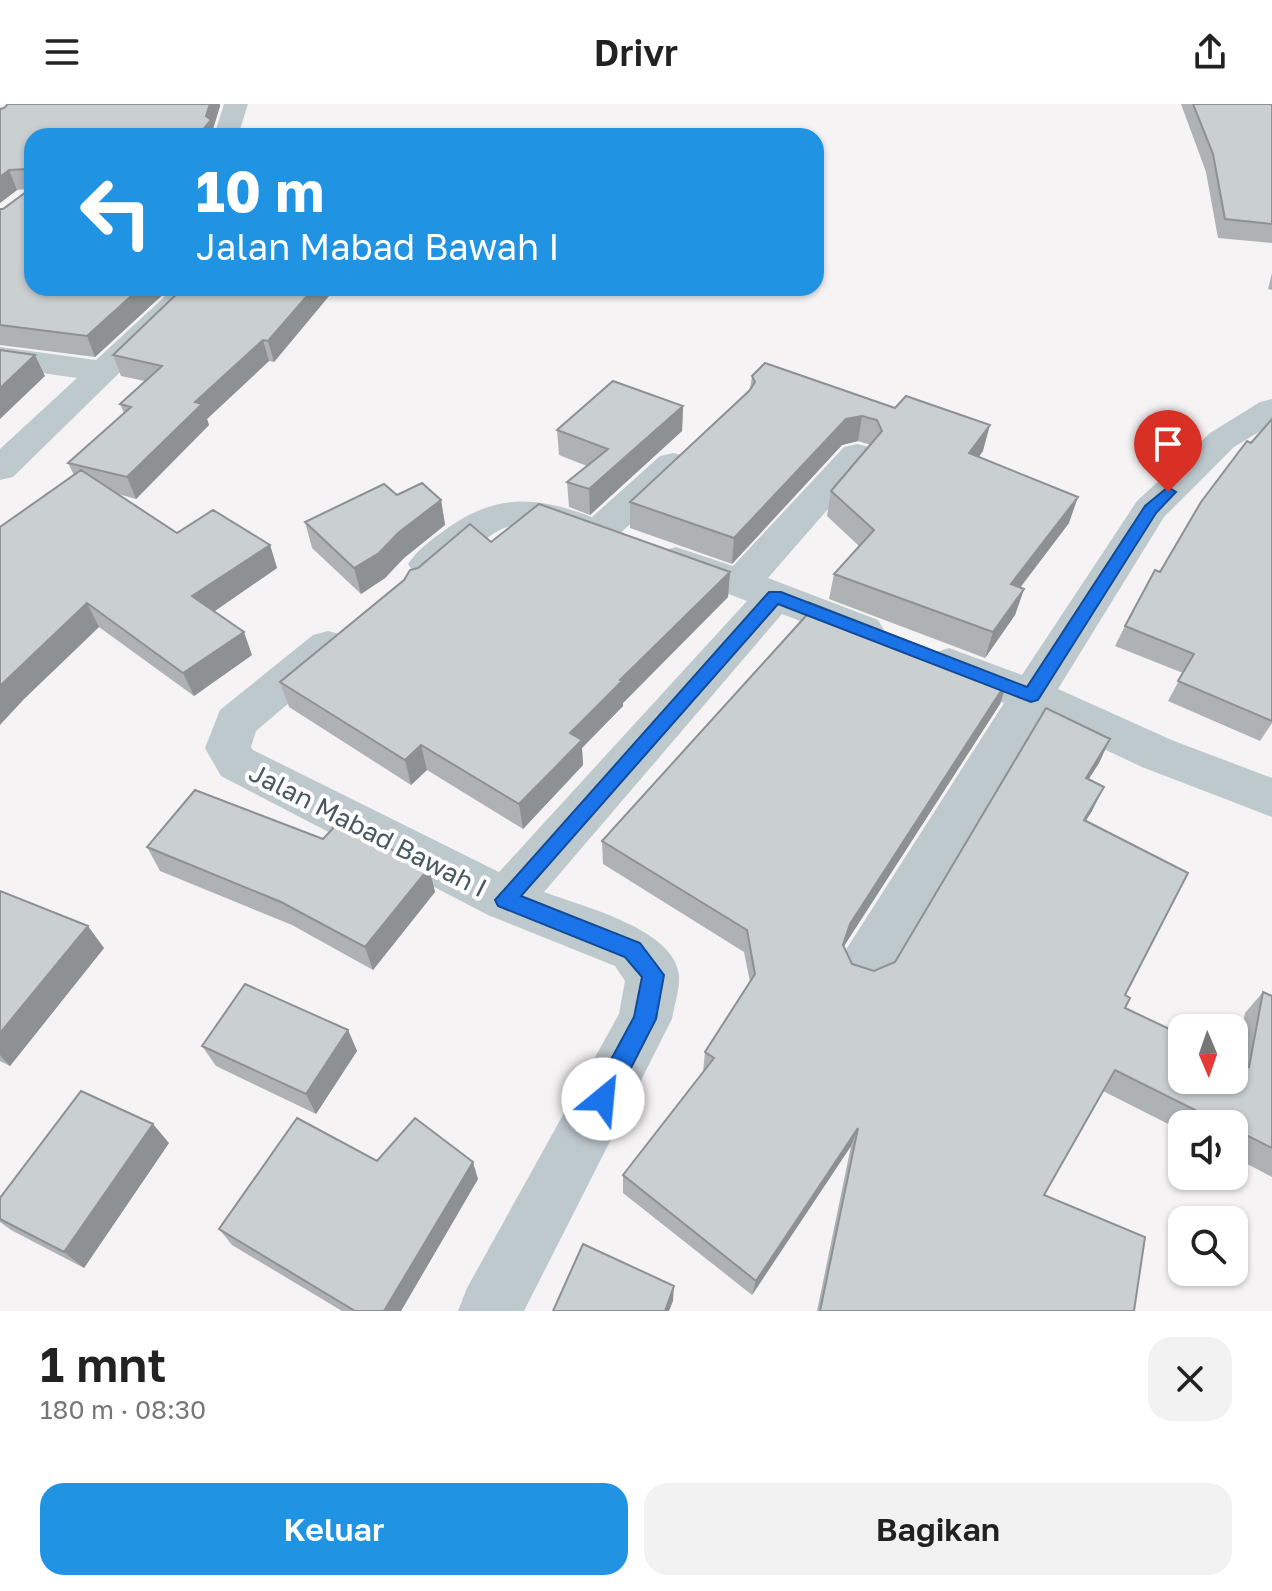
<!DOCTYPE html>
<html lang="id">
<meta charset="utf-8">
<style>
:root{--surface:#fff;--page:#f2f2f2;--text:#222;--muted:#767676;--accent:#2093e2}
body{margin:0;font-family:"Golos Text",sans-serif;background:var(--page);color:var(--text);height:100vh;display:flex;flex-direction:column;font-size:30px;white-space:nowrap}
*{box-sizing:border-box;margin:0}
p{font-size:26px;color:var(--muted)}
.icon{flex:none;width:44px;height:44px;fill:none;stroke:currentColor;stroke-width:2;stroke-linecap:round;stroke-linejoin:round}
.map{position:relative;height:1207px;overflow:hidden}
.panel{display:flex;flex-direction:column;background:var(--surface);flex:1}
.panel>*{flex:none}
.top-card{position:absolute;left:24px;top:24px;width:800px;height:168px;border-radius:24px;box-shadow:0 2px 6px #0004;background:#2093e2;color:#fff;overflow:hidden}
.needle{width:52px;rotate:178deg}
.buttons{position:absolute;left:1168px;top:910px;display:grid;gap:16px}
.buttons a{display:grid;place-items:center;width:80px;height:80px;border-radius:16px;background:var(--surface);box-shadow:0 2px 6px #0004;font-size:40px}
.pin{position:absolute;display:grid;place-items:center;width:68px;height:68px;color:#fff;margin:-82px -34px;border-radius:50% 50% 50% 0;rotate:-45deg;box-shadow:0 0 8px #0007}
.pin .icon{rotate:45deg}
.me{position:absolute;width:88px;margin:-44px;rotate:28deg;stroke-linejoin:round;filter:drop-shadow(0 0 6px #0008)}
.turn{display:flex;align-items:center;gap:28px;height:168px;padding:0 40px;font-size:36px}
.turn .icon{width:104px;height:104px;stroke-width:2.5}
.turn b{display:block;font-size:56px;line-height:68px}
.round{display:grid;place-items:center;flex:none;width:84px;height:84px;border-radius:24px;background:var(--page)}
.headline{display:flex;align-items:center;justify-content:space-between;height:136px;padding:0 40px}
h1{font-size:48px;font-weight:600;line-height:60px}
.button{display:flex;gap:16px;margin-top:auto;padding:16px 40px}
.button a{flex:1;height:92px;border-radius:24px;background:var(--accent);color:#fff;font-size:32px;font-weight:600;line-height:92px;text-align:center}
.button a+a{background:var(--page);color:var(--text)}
header{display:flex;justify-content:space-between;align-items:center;height:104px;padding:0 40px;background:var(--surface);font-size:36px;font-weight:600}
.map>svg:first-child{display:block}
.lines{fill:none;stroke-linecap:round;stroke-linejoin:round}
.street{fill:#bec9ce;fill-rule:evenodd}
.wall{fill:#aeb2b5}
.shaded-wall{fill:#8d9193}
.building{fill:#cacfd2;stroke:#8d9193;stroke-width:2}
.route{fill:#1a73e8;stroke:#114b97;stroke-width:2}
.labels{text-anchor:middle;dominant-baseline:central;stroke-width:8;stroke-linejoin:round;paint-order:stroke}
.street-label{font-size:26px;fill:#4a5960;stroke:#fff}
</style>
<header><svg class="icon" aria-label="menu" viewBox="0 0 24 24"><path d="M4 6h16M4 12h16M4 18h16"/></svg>Drivr<svg class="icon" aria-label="share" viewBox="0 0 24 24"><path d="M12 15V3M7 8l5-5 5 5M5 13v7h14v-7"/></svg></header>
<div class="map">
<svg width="1272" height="1207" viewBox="0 0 1272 1207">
<rect width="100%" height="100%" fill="#f5f3f3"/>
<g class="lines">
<path class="street" d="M224,0H248L238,32H214Z
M174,184H206L13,373L0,376V345L77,274L0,263V243L96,256Z
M1272,295V320L1234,343L1164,413L1058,585L1174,637L1272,674V713L1142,663L1040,615L885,878L866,885L847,878L840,861L847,844L1004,599L934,571L928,560L934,549L949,544L1022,571L1137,397L1210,329L1260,298Z
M857,340L870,343L875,351L768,474L878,516L884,526L878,536L863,541L782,510L544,788C581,802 676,825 679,872C680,885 674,902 672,915L524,1207H458L467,1184L619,910L625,877L615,862L488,811L221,672L205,644L220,606L313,531L328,527L343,531L349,542L343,553L256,627L251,643L253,646L499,768L747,497L662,465L656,456L662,447L676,443L733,462L844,343Z
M673,349L686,352L691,360L686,368L612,437C577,446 546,412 510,422C475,432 452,480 414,469L408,460C417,446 431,436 445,426C496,389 535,392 592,413L660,352Z"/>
</g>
<path class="wall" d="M8,0H220V2L213,25L215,32H32V184H170L95,253L0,241V105H3L26,88V85L17,86L0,99V5L4,4Z
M1181,0H1272V139L1218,134L1206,68Z
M1272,169V186L1268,185Z
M183,184H334V186L274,258L269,257L207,315L209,321L136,395L118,390L177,429L270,441L277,464L214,507L252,551L194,592L99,523L25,594L74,371L68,359L124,309L120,300L145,277L121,272L113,251Z
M752,272L983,347L979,353L1069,419L1020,484L1024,485L1015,511L985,554L829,495L834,470L859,442L827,412L831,387L871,341L858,337L842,341L732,460L630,424V398L750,285Z
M683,302L682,327L590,411L569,403L567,378L587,362L559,351L557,326Z
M1272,315V619L1260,637L1168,597L1183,569L1115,542L1125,522L1160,468L1251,339Z
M397,391L441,396L445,421L404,454L385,474L361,490L312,444L305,418Z
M491,438L730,468L728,493L623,599V602L582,644L583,661L523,725L427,666L411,681L289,603L280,578Z
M808,498L1008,576L1000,600L844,842L852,860L874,867L895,858L1110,635L1099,659L1088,676L1092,707L1085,717L1125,891V904L1235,956L1245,909L1263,888L1272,892V1073L1234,1053V1020H1182V1027L1103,987L1044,1091L1134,1207H817L851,1042L752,1191L623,1089V1071L703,968L705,948L750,878L744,848L603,760L602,737L806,511Z
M323,735L429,764L435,788L373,866L292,821L160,767L147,743Z
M0,787L104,844L10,962L0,957Z
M348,926L357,947L316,1010L216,962L202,942Z
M169,1039L84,1164L11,1126L0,1118V1094Z
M377,1057L478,1075L401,1207H342L232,1141L219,1125Z"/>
<path class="shaded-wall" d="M210,0H220V2L213,25L215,32H198Z
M9,66L17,86L0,99V73Z
M140,184H170L95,253L87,232Z
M314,184H334V186L274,258L268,237Z
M263,236L269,257L207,315L209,321L136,395L127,373L195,298Z
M35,251L45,272L0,315V284Z
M683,302L682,327L590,411L589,385Z
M862,312L858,337L842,341L732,460L734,434L846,315Z
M990,321L983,347L962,374L969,349Z
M1078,393L1069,419L1003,506L1011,480Z
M441,396L445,421L404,454L385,474L361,490L354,464Z
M270,441L277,464L202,516L192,492Z
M730,468L728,493L623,599V602L582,644L583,661L523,725L519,700L570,629L620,576Z
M1024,485L1015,511L985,554L993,528Z
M87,499L99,523L25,594L0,621V582Z
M244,528L252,551L194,592L183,569Z
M1008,576L1000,600L844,842L843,841L850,820Z
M1110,635L1099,659L1074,698L1086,674Z
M421,641L427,666L411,681L405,656Z
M1104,683L1092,707L1072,739L1084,716Z
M429,764L435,788L373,866L365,843Z
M88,822L104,844L10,962L0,951V929Z
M348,926L357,947L316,1010L306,990Z
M153,1020L169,1039L84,1164L64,1148Z
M858,1024L851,1042L752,1191L756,1177Z
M473,1058L478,1075L401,1207H384Z
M674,1182L673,1197L669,1207H665Z"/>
<path class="building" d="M8,0H210L206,12L211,16L198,32H32V184H140L87,232L0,221V105H3L26,88V65L9,66L0,73V5L4,4Z
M1193,0H1272V120L1225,115L1213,50Z
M183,184H314L268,237L263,236L195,298L202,300L127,373L68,359L131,303L120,300L162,262L113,251Z
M0,246L35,251L0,284Z
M765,259L895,304L906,292L990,321L969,349L1078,393L1011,480L1024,485L993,528L834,470L874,426L831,387L882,327L877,316L862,312L846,315L734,434L630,398L749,287L755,278L752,272Z
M613,277L683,302L589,385L567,378L608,345L557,326Z
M1272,315V617L1178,577L1194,550L1125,522L1155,466L1160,468L1201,398L1247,337L1251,339Z
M81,366L177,429L213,406L270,441L192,492L244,528L183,569L87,499L0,582V423Z
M422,379L441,396L398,429L379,449L354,464L305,418L384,380L397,391Z
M539,400L730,468L620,576L622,577L570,629L582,636L519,700L421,641L405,656L280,578L404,476L410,466L418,464L470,420L491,438Z
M808,498L1008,576L850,820L843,841L852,860L874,867L895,858L1046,604L1110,635L1086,674L1104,683L1084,716L1188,769L1125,891L1130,894L1125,904L1182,931V976H1234V956L1249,963L1263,888L1272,892V1044L1234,1025V1020H1223L1115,966L1044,1091L1145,1133L1134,1207H820L858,1024L756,1177L623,1071L714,954L705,948L755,870L747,826L602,737L814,503Z
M195,686L323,735L338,719L429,764L365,843L281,798L147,743Z
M0,787L88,822L0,929Z
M245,880L348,926L306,990L202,942Z
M81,987L153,1020L64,1148L0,1115V1094Z
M297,1014L377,1057L415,1014L473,1058L384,1207H355L219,1125Z
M583,1140L674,1182L665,1207H553Z"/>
<path class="route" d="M1168,383L1176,388L1156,409L1038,596L1031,598L778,500L521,792L640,839L664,871L656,915L611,1003L603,1006L594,1003L591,995L594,987L634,913L642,873L625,853L498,802L495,796L769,488H781L1027,583L1145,402Z"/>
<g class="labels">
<g class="street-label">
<text transform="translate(368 726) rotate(27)">Jalan Mabad Bawah I</text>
</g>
</g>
</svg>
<div class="buttons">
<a><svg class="needle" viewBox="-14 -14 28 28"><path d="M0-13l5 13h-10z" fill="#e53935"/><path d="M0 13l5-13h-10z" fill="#767676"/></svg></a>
<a><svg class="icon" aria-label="sound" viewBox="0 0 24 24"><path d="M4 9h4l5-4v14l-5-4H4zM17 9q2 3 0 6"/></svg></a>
<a><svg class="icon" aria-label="search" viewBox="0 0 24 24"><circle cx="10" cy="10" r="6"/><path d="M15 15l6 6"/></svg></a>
</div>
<div class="pin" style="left:1168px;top:388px;background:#d93025"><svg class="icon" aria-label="arrive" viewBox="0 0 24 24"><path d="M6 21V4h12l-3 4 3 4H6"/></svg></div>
<svg class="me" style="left:603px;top:995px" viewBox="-20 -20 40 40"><circle r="19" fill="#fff"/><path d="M0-13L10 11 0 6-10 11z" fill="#1a73e8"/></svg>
<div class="top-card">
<div class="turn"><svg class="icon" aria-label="left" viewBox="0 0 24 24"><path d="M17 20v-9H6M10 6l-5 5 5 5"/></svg><div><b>10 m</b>Jalan Mabad Bawah I</div></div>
</div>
</div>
<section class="panel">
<div class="headline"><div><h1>1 mnt</h1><p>180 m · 08:30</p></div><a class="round"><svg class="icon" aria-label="close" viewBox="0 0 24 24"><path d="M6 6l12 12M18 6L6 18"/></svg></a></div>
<div class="button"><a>Keluar</a><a>Bagikan</a></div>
</section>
